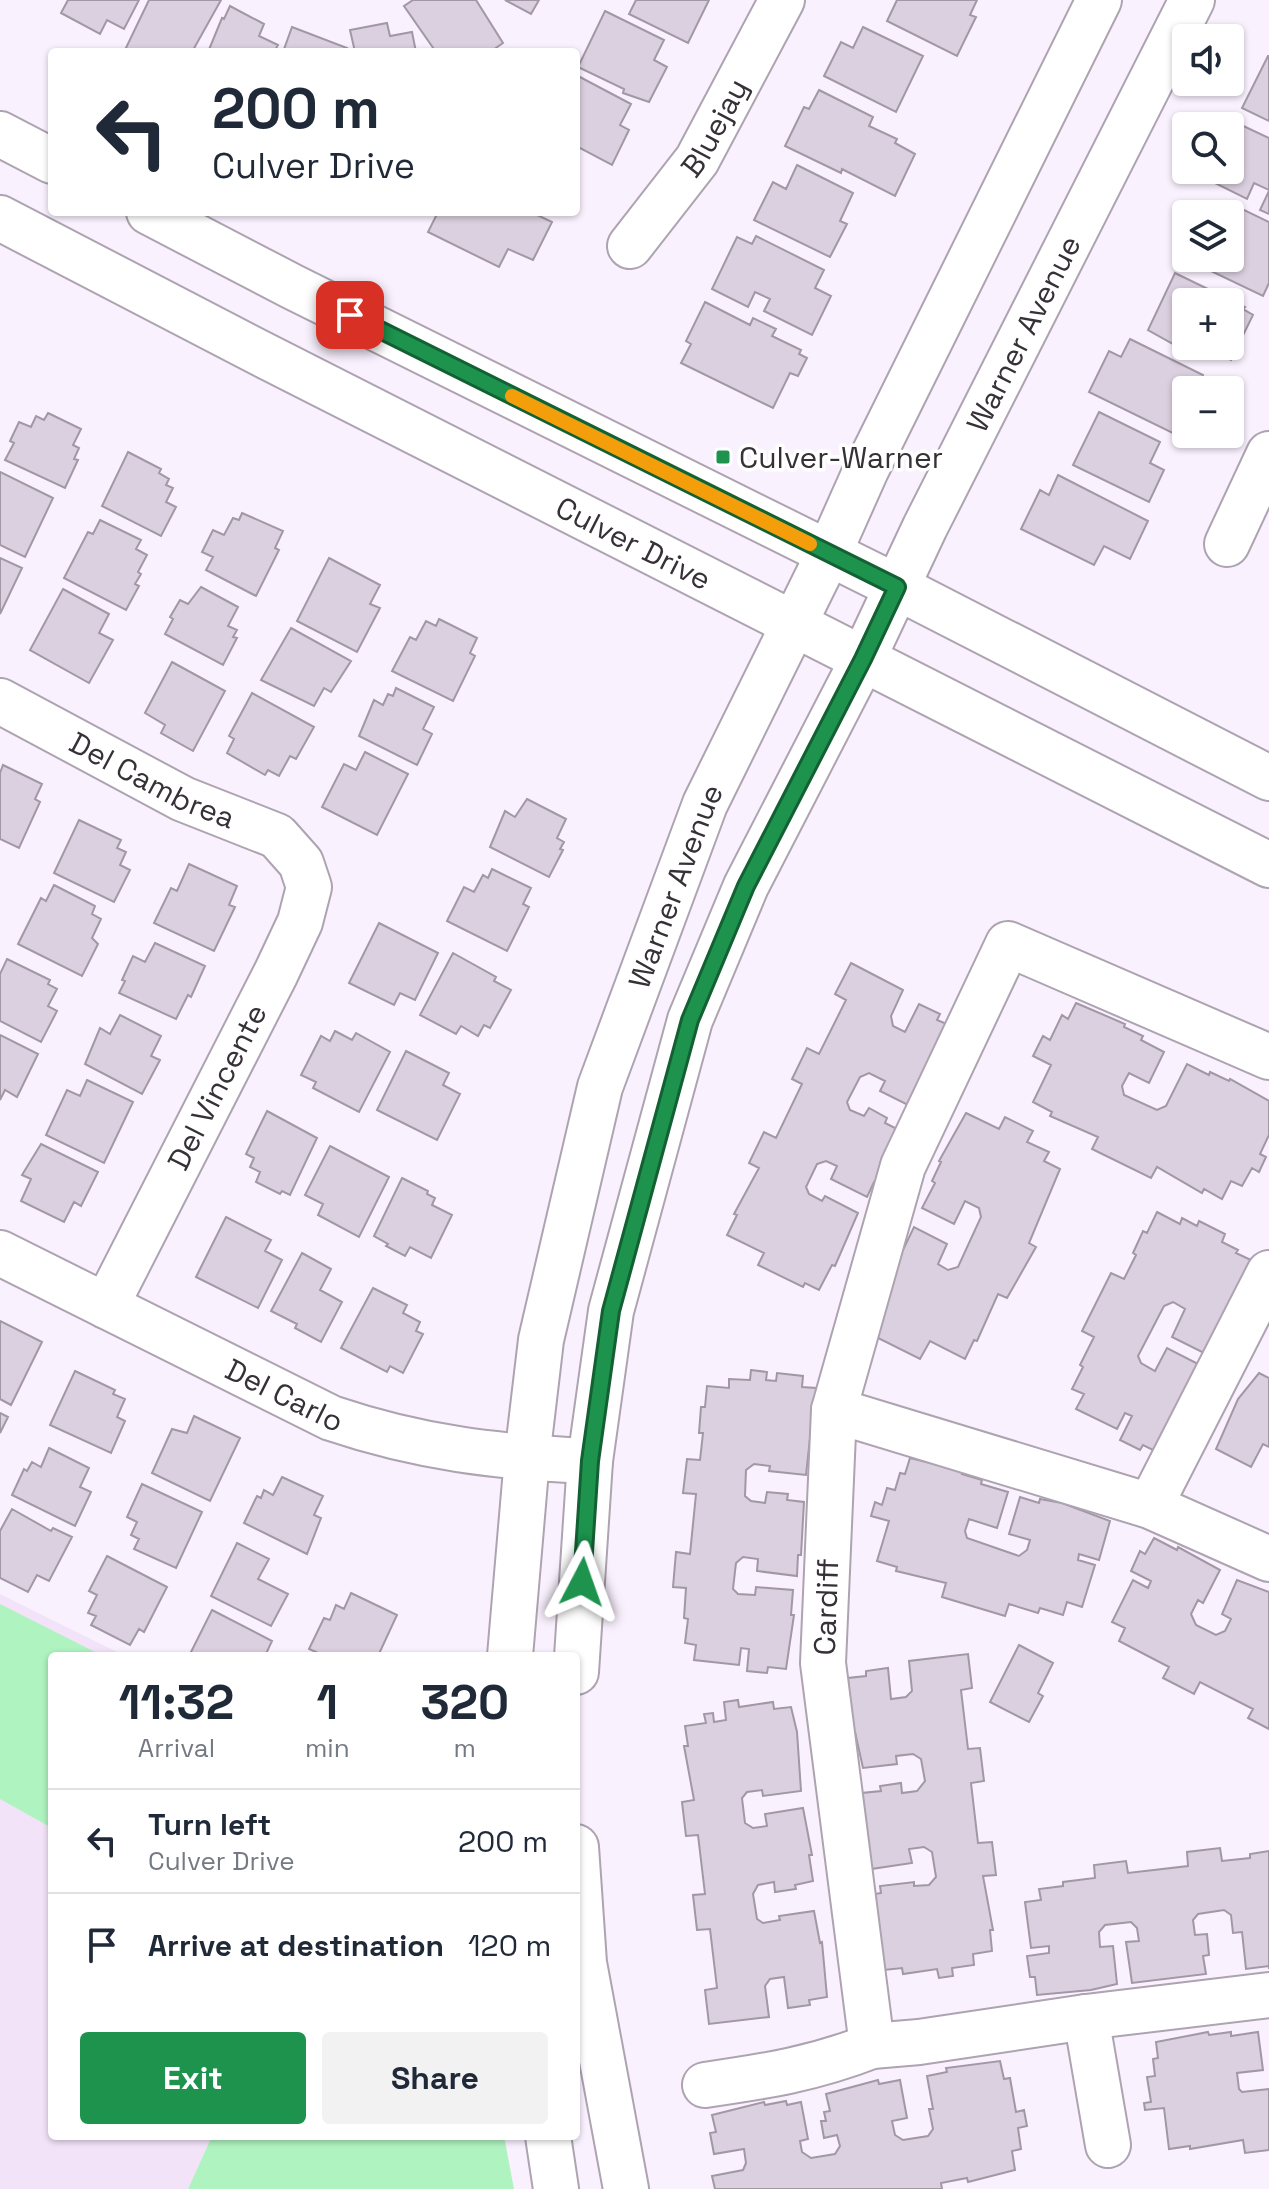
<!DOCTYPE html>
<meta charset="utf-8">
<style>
:root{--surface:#fff;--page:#f2f2f3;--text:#1f2937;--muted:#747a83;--line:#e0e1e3;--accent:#1d934e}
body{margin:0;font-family:"Space Grotesk",sans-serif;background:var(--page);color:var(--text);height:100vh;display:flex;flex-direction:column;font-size:30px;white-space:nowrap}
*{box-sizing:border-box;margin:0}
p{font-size:26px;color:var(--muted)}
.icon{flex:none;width:44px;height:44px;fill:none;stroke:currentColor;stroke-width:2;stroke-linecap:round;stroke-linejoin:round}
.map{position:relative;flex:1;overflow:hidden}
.drawer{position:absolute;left:48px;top:1652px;width:532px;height:488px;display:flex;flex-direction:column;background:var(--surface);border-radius:8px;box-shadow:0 2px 6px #0004}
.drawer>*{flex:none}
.hud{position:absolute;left:48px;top:48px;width:532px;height:168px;border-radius:8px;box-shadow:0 2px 6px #0004;background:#fff;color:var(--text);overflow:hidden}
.controls{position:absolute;left:1172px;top:24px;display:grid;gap:16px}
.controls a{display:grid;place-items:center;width:72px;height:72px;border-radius:8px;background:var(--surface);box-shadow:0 2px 6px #0004;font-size:40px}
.pin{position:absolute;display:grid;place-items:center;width:68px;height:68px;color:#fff;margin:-34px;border-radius:16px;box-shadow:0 4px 12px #0006}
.me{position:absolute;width:88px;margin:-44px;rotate:4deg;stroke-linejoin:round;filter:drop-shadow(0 0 6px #0008)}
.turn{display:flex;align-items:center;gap:28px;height:168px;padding:0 32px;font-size:36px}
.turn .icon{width:104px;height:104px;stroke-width:2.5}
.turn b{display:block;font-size:56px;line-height:68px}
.eta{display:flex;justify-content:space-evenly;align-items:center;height:136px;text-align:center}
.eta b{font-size:48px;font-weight:700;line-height:56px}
.action{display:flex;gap:16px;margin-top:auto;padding:16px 32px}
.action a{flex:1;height:92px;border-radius:8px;background:var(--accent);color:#fff;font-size:32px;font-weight:700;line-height:92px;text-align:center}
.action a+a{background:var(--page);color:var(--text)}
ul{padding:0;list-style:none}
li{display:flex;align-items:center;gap:24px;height:104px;padding:0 32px;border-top:2px solid var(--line)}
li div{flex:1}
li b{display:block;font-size:30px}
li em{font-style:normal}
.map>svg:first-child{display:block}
.built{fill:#f3e3f9}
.green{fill:#aff3c0}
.building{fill:#dbd0df;stroke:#a197a5;stroke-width:2}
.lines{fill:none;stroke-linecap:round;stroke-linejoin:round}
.minor-casing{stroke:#aea3b1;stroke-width:48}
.major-casing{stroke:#aea3b1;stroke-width:48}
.minor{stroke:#fff;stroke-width:44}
.major{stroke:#fff;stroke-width:44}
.route-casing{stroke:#136033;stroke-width:20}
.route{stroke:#1d934e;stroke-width:14}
.slow{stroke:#f59e0b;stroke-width:14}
.poi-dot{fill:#1d934e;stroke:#fff;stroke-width:3}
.labels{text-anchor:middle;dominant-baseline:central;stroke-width:7;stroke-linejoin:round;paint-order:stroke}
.street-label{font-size:30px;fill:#353136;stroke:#fff}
.poi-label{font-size:30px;fill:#353136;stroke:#fff;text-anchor:start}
</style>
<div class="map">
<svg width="1269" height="2189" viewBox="0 0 1269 2189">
<rect width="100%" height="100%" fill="#faf1fe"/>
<path class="built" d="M0,1594L125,1656H52V2136H212L188,2189H0Z"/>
<path class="green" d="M0,1604L103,1656H52V1828L0,1799Z
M212,2136H504L514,2189H188Z"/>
<path class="building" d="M68,0H139L124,29L107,20L100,34L61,13Z
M149,0H221L192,52H124Z
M413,0H476L503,43L490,52H436L404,6Z
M505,0H539L531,14Z
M636,0H709L688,43L629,14Z
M897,0H977L970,15L976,17L957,56L887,21Z
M230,6L264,24L259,36L278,45L274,52H208L222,18L224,19Z
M605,11L664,40L654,60L667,67L649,102L623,93L624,89L578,67Z
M387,23L390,36L412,32L416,52H355L350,30Z
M292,27L347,48L345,52H283Z
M863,27L923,56L896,112L824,76L841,42L853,48Z
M1268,56H1269V121L1242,108Z
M578,76L631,104L620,125L629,130L612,165L576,146Z
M819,90L873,117L869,126L897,139L895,143L915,154L895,196L842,169L841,173L785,146L804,107L809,109Z
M1237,123L1269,138V190L1254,183L1247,199L1195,173L1197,170H1230V139Z
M797,165L853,193L840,221L847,224L830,257L754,220L773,182L786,189Z
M1269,191V214L1260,210Z
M1211,204L1234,215L1238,207L1269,222V283L1263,296L1186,259L1230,258V214H1207Z
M438,212H531L552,222L533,260L508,249L499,267L428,232Z
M756,236L824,270L815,288L831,296L812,335L764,311L770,299L755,292L748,307L712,289L737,237L752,244Z
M1175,273L1245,307L1243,309L1253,315L1231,360L1214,352L1216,346H1230V302H1186V346H1194L1191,354L1148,330Z
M705,302L750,325L753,318L776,329L772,336L801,350L799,354L807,358L798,376L790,373L773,408L681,363L691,344L686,341Z
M1130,339L1203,375L1200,382L1214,389L1186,390V434H1195L1191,442L1089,392L1109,351L1121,357Z
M1099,412L1160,442L1150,463L1164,470L1149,502L1073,465Z
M48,413L81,429L73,445L79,448L74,459L78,460L65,488L5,460L14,443L10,441L19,422L31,427L36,416L44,420Z
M128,452L161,469L159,473L169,479L166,485L173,488L166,502L176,507L161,536L102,506Z
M0,472L53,498L25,557L0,545Z
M1058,475L1148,521L1130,559L1104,546L1094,565L1021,529L1040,490L1049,495Z
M242,513L283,531L275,548L279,550L256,596L206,570L213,557L202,552L213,530L224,535L233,518L239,520Z
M100,520L141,540L136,549L147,555L138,572L141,574L135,584L139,586L126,610L64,578L88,532L93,534Z
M0,558L22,568L0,614Z
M329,558L380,585L370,604L380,608L357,652L297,621Z
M201,587L238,607L228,626L237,630L233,637L237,638L223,665L165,634L173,619L170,617L180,600L188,604Z
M63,589L109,614L99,633L113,640L89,683L30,650Z
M439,619L477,638L470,653L475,656L453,701L392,671L410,637L416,640L426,621L436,626Z
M291,628L351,661L331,692L324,688L314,706L261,680Z
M172,662L225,691L193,751L161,733L165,725L145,713Z
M396,688L434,707L423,729L432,734L417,765L359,736L374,700L383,705L388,694L393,696Z
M252,693L314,727L296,759L290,756L279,776L268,770L265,775L227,753L234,739L229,736Z
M365,752L408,774L377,835L322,807L344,764L356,770Z
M3,765L42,784L35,799L40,802L19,848L0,839V773Z
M527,799L566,819L557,838L564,842L560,849L563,850L549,877L490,847L505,811L515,817Z
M79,820L121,840L117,848L126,852L120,865L130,870L114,902L54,873Z
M189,864L237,886L229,905L235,907L214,951L154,923L171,888L177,891Z
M492,869L531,888L523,904L529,907L507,951L447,921L464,887L474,892L483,875L488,878Z
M54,885L95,906L92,914L101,919L92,938L98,944L82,976L18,944L41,898L46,901Z
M379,923L438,953L415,1000L400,993L394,1005L349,983Z
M155,943L205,966L191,997L188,995L176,1019L119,993L125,981L122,980L133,956L145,962Z
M453,953L496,977L494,981L511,990L490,1028L484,1025L478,1036L461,1026L456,1034L420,1015Z
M7,959L50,980L48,984L57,989L48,1006L57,1011L41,1042L0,1021V974Z
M851,963L903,990L891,1016L893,1026L905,1032L919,1004L940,1014L937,1020L954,1027L912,1107L880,1091L885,1081L869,1073L860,1077L847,1102L850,1110L864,1116L869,1108L887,1118L885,1123L899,1130L877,1183L874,1182L867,1197L831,1179L837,1166L826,1161L817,1164L806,1187L809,1194L822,1201L825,1196L858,1213L835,1266L832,1265L819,1290L805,1283L803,1287L758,1265L764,1253L727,1235L737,1215L734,1214L759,1168L749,1163L764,1132L776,1138L802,1084L792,1079L807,1048L819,1054L846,1000L835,994Z
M1076,1003L1125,1024L1124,1027L1143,1036L1141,1040L1164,1052L1149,1083L1129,1073L1122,1086L1124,1095L1157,1110L1166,1106L1187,1064L1209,1075L1210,1072L1229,1081L1230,1079L1269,1101V1135L1260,1154L1266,1157L1259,1172L1252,1168L1242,1186L1231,1181L1222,1199L1204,1189L1202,1193L1157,1167L1151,1178L1092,1149L1098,1137L1050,1116L1052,1112L1033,1102L1051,1065L1033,1056L1043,1036L1050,1040L1062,1015L1068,1019Z
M120,1015L161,1036L151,1056L160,1060L142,1094L85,1064L100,1028L110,1034Z
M335,1031L352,1040L356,1033L390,1052L359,1112L313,1088L316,1082L301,1075L321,1036L330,1041Z
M0,1035L38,1054L17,1097L5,1090L0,1100Z
M406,1051L449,1073L443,1085L460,1094L437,1140L377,1110Z
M87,1080L133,1102L104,1163L46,1135L67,1090L80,1096Z
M267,1111L317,1138L290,1195L282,1191L280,1194L256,1182L260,1172L250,1167L254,1158L246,1154Z
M966,1113L999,1129L1005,1117L1033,1131L1027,1142L1049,1152L1044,1161L1060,1169L1029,1243L1036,1247L1007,1298L998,1294L977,1341L974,1340L965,1359L930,1341L920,1359L874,1336L898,1248L903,1250L914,1227L947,1244L938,1264L948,1270L958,1267L981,1217L979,1208L965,1201L954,1224L922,1208L935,1183L932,1181L941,1162L939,1161Z
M41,1144L98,1172L81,1206L74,1202L64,1222L21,1201L31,1179L22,1175Z
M330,1146L389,1177L359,1237L318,1215L323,1204L305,1195Z
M402,1178L428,1191L427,1194L435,1198L432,1205L452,1215L431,1258L410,1247L405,1256L386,1246L388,1244L374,1236Z
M1157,1212L1180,1224L1182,1218L1197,1226L1199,1221L1225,1234L1222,1242L1238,1250L1236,1253L1253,1261L1206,1354L1172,1337L1185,1309L1173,1302L1164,1306L1138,1356L1141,1363L1155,1371L1167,1348L1200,1365L1157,1452L1143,1445L1140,1450L1120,1440L1132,1416L1125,1413L1117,1429L1076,1409L1084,1394L1072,1389L1083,1367L1080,1365L1094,1337L1082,1331L1111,1273L1124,1279L1136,1255L1133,1253L1143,1231L1147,1233Z
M226,1217L271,1240L265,1251L282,1260L258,1308L196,1277Z
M302,1253L331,1269L320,1290L342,1302L321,1342L295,1328L297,1324L271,1311Z
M373,1288L407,1305L403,1313L420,1322L416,1331L423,1334L403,1373L390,1366L387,1372L341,1348Z
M0,1321L42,1342L11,1405L0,1399Z
M751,1370L767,1372L766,1380L776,1381L777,1373L803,1376L802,1387L816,1388L813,1439L810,1438L806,1475L769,1471L770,1466L754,1464L746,1470L745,1496L751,1501L765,1503L767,1492L788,1494L787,1500L804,1502L801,1555H798L797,1576L757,1571L758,1559L743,1557L736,1563L733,1589L738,1594L755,1595L756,1587L793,1590L791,1615H794L786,1669L768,1667L767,1673L747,1671L749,1649L741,1648L739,1665L694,1660L696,1645L685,1643L688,1619L684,1618L686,1588L673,1587L676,1552L690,1554L696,1494L683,1493L687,1459L700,1460L703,1433H699L701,1407H705L707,1386L729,1388V1379L750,1380Z
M75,1371L115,1390L113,1394L125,1399L117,1417L125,1421L111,1453L50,1425Z
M1259,1373L1269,1378V1447L1263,1444L1251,1467L1216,1449L1238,1399Z
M0,1413L8,1417L0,1433Z
M194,1416L240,1438L210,1501L152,1473L172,1429L187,1433Z
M49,1448L89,1468L80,1487L91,1492L75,1526L12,1495L24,1469L27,1471L32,1462L41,1467Z
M910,1458L963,1471L962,1474L982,1480L981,1484L1008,1492L997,1528L969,1519L965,1531L967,1538L1019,1556L1027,1550L1030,1540L1009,1534L1020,1497L1039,1503L1040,1499L1062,1503L1110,1521L1099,1560L1079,1554L1078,1560L1095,1565L1082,1607L1067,1602L1063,1615L1040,1608L1038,1613L1009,1604L1005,1616L942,1597L946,1583L896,1571L897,1567L877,1561L889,1521L871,1516L875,1502L882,1505L887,1488L895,1490L900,1473L905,1474Z
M282,1477L323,1496L314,1515L321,1518L307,1554L244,1523L257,1496L261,1498L264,1490L273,1495Z
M142,1484L202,1512L176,1568L134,1549L139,1539L131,1535L137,1522L127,1517Z
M12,1509L51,1531L53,1528L72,1537L49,1581L37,1575L28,1592L0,1578V1531Z
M1154,1538L1177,1550L1178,1547L1220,1570L1203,1603L1198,1600L1191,1614L1196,1625L1216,1635L1225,1631L1231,1619L1222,1614L1237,1580L1269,1592V1729L1248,1718L1253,1709L1200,1682L1194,1694L1163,1678L1169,1667L1119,1641L1125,1628L1112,1622L1133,1580L1148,1588L1151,1581L1131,1571L1140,1551L1145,1554Z
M237,1543L269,1559L258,1579L288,1594L271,1626L211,1596Z
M107,1556L167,1587L144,1632L139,1629L130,1645L91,1625L96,1616L88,1613L97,1595L89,1591Z
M351,1593L397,1615L378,1656H325L309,1649L324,1618L330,1620L336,1605L344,1609Z
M212,1610L272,1641L265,1656H189Z
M1019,1645L1053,1663L1038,1693L1043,1696L1029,1722L990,1702Z
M968,1654L972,1688L961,1690L968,1749L980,1748L984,1781L971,1783L978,1843L992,1842L996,1875L983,1876L993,1930H990L992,1951L973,1954L974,1965L952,1968L953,1976L939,1978L937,1969L903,1974L902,1968L884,1970L875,1894L881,1893L880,1886L914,1882V1886L929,1885L936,1877L932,1852L924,1847L909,1849L912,1863L871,1869L863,1820H866L862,1793L881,1791L880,1786L901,1783L902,1793L917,1791L925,1781L921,1759L913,1754L896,1756L897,1764L863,1768L855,1732H852L848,1678L866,1676V1671L888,1668L891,1699L906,1697L912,1691L909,1661Z
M738,1700L739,1707L773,1702L774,1709L791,1707L797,1732L801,1791L763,1796L762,1790L747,1792L742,1798L745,1823L753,1828L767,1826L765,1814L803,1808L812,1855H809L813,1881L795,1885L796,1889L775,1892L774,1882L758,1885L753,1894L757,1919L763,1923L780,1920L779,1916L814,1911L820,1943L822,1942L827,1997L809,2000L810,2005L788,2008L784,1977L770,1979L765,1986L769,2017L709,2024L705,1990L717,1988L710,1929L697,1930L693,1895L705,1894L698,1835L686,1836L682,1802L694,1800L684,1746H688L685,1726L706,1723L704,1714L713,1713L714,1722L726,1720L724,1702Z
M1220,1848L1222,1861L1250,1858V1854L1269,1851V1969V1966L1246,1969L1242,1932L1233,1933L1231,1915L1224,1910L1198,1914L1193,1920L1195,1935L1207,1934L1209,1955L1203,1956L1206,1974L1132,1983L1126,1942L1139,1941L1137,1928L1131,1922L1105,1925L1099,1932L1100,1947L1113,1946L1117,1984L1091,1990L1037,1995L1035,1977H1030L1027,1956L1049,1953V1946L1031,1948L1025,1902L1041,1900L1039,1889L1063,1886V1882L1095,1878L1094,1865L1126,1861L1128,1873L1188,1866L1187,1852Z
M1208,2032L1209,2035L1231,2032V2036L1258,2032L1263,2070L1237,2073L1239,2089L1242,2092L1269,2089V2150L1245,2153L1243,2140L1190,2149V2146L1169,2149L1164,2108L1145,2110L1144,2103L1151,2102L1147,2077L1155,2076L1153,2059L1158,2058L1156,2042Z
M1000,2061L1004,2079L1010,2078L1016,2112L1024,2110L1027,2126L1018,2128L1021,2149L1012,2151L1015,2170L968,2182L967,2178L941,2183L942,2189H715L712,2176L743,2170L746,2163L744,2149L714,2154L710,2133L716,2132L712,2115L764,2102L765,2105L786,2101L787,2105L801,2102L808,2139L800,2141L802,2152L811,2158L835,2154L840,2146L837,2135L824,2138L821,2121H826L824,2112L830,2111L826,2094L878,2080L879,2084L900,2080L907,2118L892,2121L895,2135L903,2140L928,2136L933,2129L929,2109H933L927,2076L947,2072L946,2068Z"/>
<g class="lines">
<defs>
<g id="minor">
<path id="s1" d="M630,246L697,160L782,0"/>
<path d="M1227,544L1269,454"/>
<path id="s2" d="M0,701L183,799L277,836L301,863L309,887L300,922L276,973L106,1306"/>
<path id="s3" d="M0,1253L331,1418C420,1448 497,1457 590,1461"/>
<path d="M834,1410L903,1166L1008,944L1269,1057"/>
<path d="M1150,1506L1269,1273"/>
<path d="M1269,1559L1150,1506L834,1410L823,1663L872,2046L919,2042L1086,2017L1269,1995"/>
<path id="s4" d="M510,1656L527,1458L541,1340L600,1087L705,804L829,553L866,470L1099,0"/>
<path id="s5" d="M576,1672L590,1461L611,1311L690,1020L746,886L863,659L925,527L1192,0"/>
<path d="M576,1847L584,1963L626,2189"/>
<path d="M1086,2017L1108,2145"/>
<path d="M705,2085C767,2076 813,2069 872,2046"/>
<path d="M548,2136L556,2189"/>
</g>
<g id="major">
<path d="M0,134L52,161"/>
<path d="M149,212L293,287L897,587L1269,778"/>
<path id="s6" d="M0,218L256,351L1269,865"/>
</g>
</defs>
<use href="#minor" class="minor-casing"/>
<use href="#major" class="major-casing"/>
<use href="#minor" class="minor"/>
<use href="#major" class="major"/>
</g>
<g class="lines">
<defs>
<path id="route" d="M350,315L897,587L863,659L746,886L690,1020L611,1311L590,1461L582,1582"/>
</defs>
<use href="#route" class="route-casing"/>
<use href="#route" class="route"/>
<path class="slow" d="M512,396L810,544"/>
</g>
<rect class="poi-dot" x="715" y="449" width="16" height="16" rx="4"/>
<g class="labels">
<g class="street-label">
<text stroke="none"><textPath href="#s1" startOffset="146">Bluejay</textPath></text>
<text stroke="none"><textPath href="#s5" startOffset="1428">Warner Avenue</textPath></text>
<text stroke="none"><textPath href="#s6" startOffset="712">Culver Drive</textPath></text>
<text stroke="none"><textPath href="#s2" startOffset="172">Del Cambrea</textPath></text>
<text stroke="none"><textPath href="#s4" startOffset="792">Warner Avenue</textPath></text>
<text transform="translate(217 1087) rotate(-63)">Del Vincente</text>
<text stroke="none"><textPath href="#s3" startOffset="318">Del Carlo</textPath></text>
<text transform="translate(826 1607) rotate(-88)">Cardiff</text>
</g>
<g class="poi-label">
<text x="739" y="457">Culver-Warner</text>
</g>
</g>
</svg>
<div class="controls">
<a><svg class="icon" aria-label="sound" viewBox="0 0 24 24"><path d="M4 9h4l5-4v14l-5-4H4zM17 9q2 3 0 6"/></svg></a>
<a><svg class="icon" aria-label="search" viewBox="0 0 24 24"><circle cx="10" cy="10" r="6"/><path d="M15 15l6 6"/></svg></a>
<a><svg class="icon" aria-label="layers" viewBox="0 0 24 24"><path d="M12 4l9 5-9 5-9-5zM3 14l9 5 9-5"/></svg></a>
<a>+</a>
<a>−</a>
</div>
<div class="pin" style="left:350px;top:315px;background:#d93025"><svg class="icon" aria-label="arrive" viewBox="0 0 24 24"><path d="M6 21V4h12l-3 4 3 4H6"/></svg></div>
<svg class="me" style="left:582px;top:1582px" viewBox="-20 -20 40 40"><path d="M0-17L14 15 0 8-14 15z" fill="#1d934e" stroke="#fff" stroke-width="4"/></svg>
<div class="hud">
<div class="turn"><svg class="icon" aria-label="left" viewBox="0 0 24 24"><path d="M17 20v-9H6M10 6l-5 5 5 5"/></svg><div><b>200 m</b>Culver Drive</div></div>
</div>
<section class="drawer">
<div class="eta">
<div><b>11:32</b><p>Arrival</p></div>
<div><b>1</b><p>min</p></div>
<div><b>320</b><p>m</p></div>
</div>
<ul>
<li><svg class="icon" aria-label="left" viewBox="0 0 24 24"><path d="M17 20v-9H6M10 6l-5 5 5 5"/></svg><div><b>Turn left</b><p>Culver Drive</p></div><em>200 m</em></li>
<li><svg class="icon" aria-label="arrive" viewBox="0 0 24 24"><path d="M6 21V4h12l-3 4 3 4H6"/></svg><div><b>Arrive at destination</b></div><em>120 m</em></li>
</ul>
<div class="action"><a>Exit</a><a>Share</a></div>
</section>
</div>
